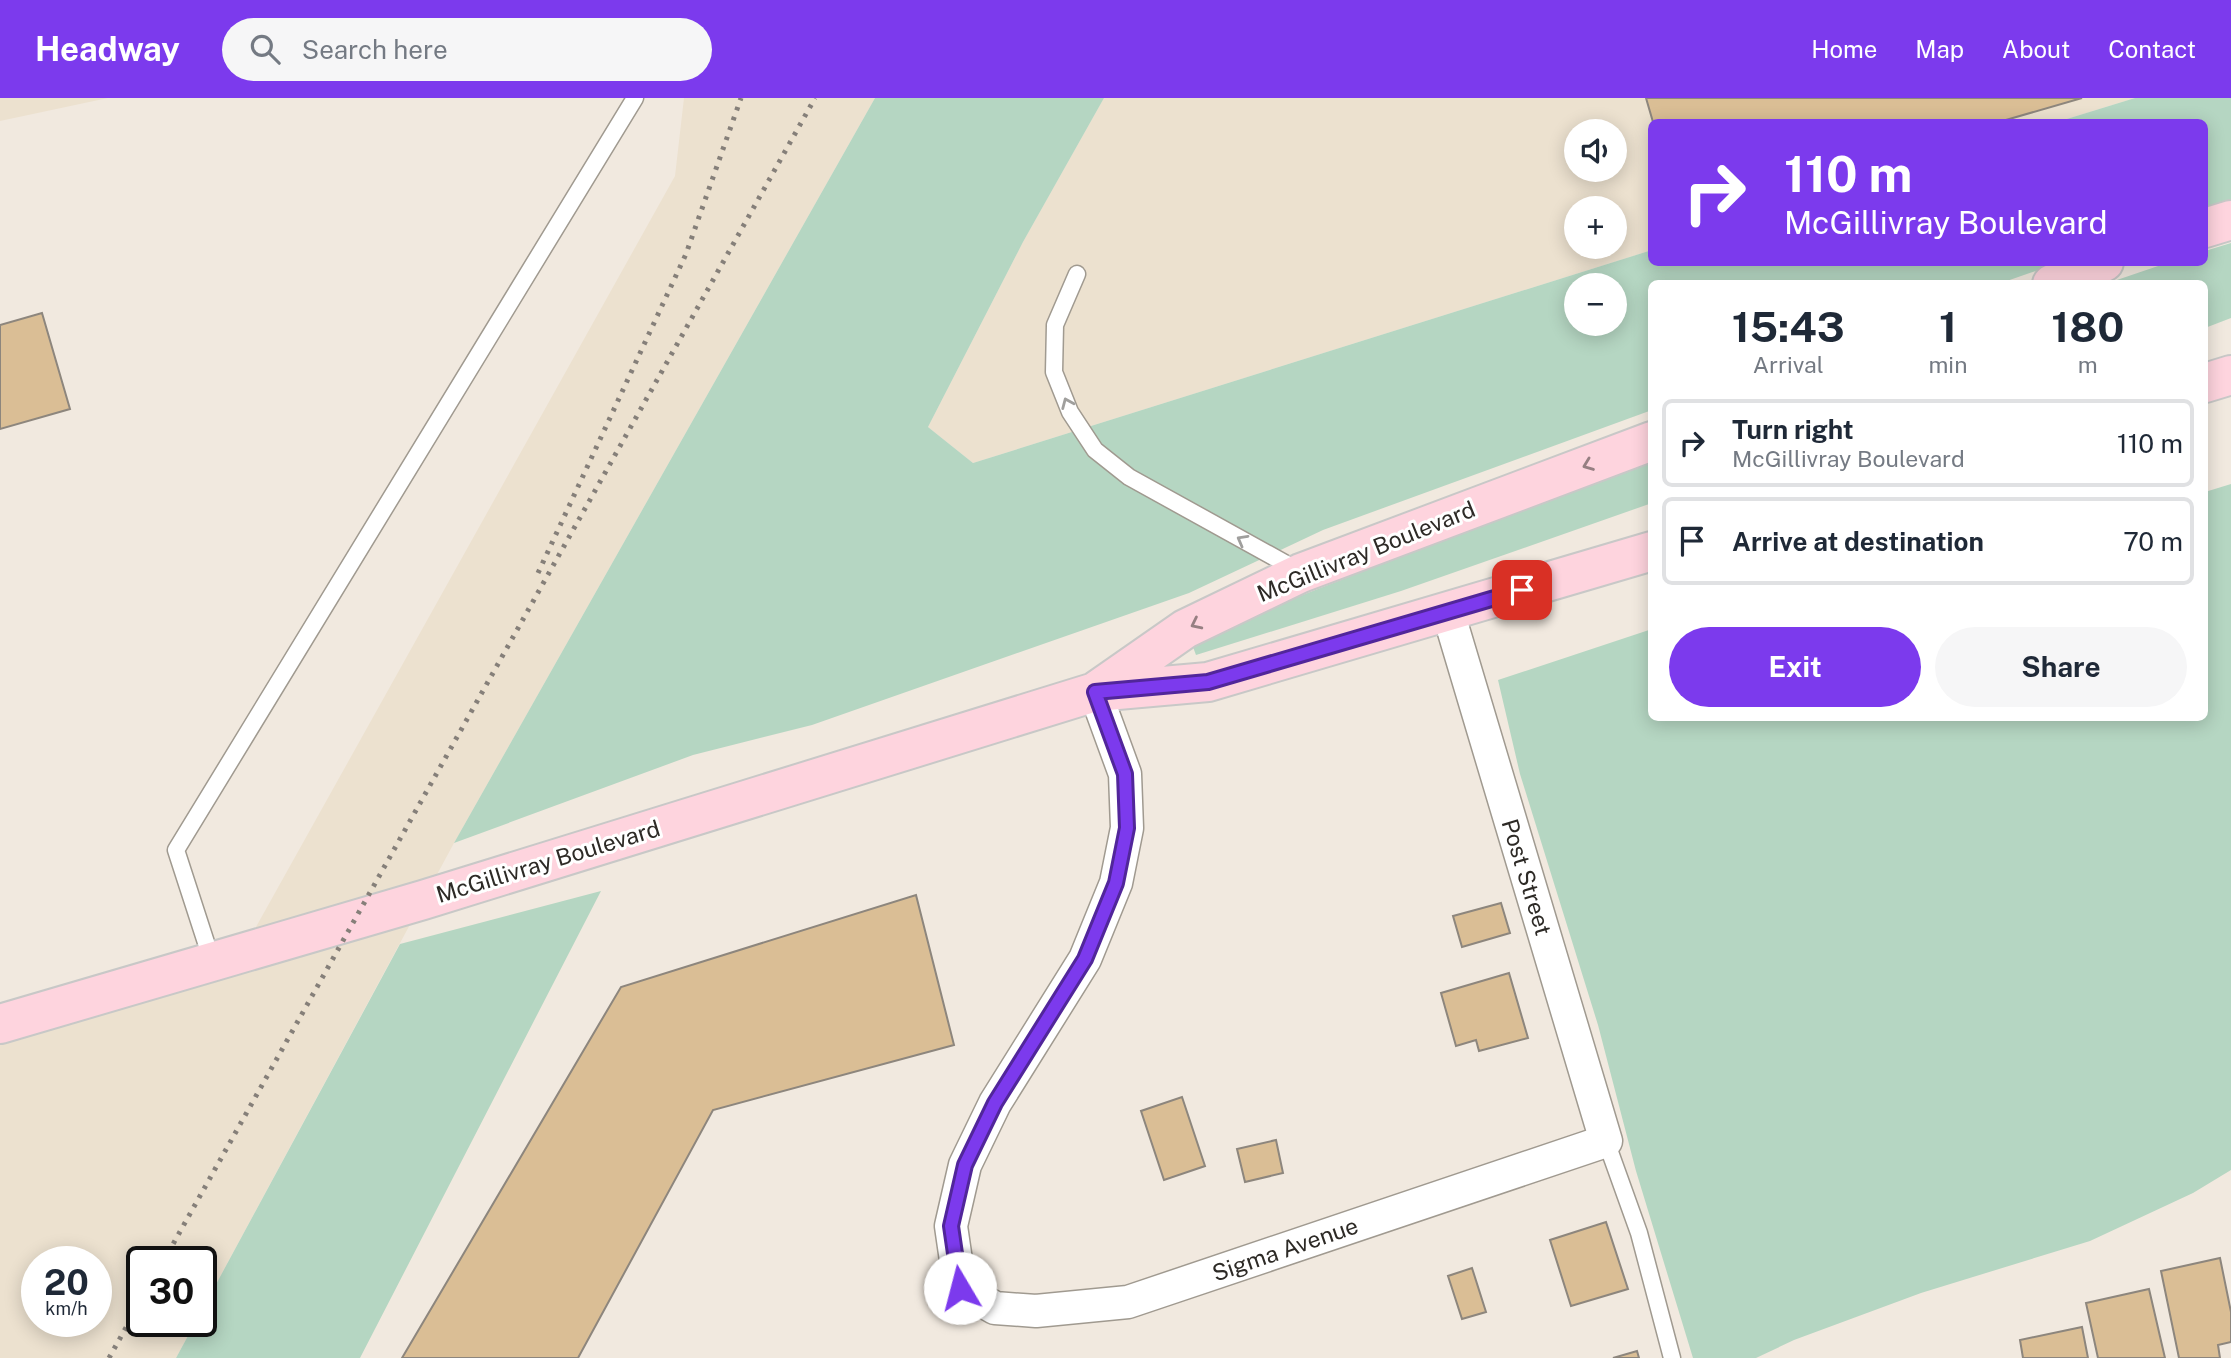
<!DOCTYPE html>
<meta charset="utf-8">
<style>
:root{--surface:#fff;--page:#f6f6f7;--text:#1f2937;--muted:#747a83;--line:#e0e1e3;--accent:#7c3aed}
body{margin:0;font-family:"Public Sans",sans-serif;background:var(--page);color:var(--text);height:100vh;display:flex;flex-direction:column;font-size:26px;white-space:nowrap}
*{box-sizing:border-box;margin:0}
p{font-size:23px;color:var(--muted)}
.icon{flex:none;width:38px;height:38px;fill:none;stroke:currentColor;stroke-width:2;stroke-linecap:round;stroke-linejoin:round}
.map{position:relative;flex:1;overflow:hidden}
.panel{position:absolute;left:1648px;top:182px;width:560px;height:441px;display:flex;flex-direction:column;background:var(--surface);border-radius:10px;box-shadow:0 4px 18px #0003}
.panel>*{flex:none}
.banner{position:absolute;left:1648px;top:21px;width:560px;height:147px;border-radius:10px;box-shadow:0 4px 18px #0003;background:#7c3aed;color:#fff;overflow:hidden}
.tools{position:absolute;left:1564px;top:21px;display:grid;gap:14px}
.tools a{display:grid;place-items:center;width:63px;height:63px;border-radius:50%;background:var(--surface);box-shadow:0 4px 18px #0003;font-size:35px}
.speed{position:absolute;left:21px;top:1148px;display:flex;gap:14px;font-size:35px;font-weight:700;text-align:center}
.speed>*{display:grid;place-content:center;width:91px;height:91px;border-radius:50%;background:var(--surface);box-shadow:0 4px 18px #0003;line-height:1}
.speed small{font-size:18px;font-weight:400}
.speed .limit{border:4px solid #111;border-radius:10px;background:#fff;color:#111}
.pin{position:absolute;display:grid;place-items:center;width:60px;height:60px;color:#fff;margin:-30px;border-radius:14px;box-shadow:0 4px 10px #0006}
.me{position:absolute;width:77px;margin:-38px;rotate:352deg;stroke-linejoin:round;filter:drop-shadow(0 0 5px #0008)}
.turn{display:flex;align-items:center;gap:24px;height:147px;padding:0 21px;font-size:32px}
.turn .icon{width:91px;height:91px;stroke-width:2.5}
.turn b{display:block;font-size:49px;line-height:60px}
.eta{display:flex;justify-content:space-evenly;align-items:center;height:119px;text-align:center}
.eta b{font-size:42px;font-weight:700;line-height:49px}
.primary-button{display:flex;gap:14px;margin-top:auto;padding:14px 21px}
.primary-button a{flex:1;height:80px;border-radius:42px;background:var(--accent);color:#fff;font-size:28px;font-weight:700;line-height:80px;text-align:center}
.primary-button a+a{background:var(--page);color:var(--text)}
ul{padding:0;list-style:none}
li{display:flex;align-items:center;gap:21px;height:88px;margin:0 14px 10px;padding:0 7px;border:4px solid var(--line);border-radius:10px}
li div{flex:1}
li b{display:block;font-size:26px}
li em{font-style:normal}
header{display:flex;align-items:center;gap:42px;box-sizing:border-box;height:98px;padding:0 35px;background:var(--accent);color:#fff}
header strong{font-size:33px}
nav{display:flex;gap:38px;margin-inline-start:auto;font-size:24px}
.search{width:490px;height:63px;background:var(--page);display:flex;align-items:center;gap:18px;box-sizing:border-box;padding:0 24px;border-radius:38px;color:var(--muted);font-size:26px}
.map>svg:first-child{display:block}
.built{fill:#ece1cf;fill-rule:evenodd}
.green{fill:#b5d6c2;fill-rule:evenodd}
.building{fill:#dabe95;stroke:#8d867d;stroke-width:2}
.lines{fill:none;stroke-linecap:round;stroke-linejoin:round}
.lane-casing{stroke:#a09a90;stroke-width:19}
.street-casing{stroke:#a09a90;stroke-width:35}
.primary-casing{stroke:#c8c8c7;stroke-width:42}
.lane{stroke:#fff;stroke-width:16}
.street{stroke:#fff;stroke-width:32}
.primary{stroke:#fed4de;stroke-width:38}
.rail{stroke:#857f79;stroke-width:5;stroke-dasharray:3.5 7;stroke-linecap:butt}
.oneway{stroke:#a09f9d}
.oneway2{stroke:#967f82}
.route-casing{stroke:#51269a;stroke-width:18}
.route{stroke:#7c3aed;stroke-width:12}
.labels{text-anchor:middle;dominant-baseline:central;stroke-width:6;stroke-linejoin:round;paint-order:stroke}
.street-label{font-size:23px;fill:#2d2a26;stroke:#fff}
</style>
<header>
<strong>Headway</strong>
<div class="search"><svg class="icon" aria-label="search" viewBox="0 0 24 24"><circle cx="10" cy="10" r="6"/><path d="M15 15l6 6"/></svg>Search here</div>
<nav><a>Home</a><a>Map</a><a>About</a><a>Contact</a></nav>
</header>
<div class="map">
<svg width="2231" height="1260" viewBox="0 0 2231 1260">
<rect width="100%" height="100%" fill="#f1e9df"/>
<path class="built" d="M0,0H108L0,23Z
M684,0H875L454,745L201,1214V1164H142V1223H196L176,1260H0V926L242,854L675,78ZM37,1164H96V1223H37Z
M1104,0H2135L2057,24H1652V152L973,365L928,329L1023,144ZM1577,33H1615V72H1577ZM1577,110H1615V149H1577Z"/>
<path class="green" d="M875,0H1104L1023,144L928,329L973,365L1652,152V164L2059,165L2001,185L1652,186V312L1323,432L1189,495L812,627L693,657L454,745ZM1577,187H1615V226H1577Z
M2135,0H2231V103L2205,112V24H2057Z
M2231,145V220L2205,230V186L2108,185L2167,165L2205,164V153Z
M1652,360V405L1401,493L1196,557L1190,541Z
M2231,386V1072L2193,1095L2090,1143L1921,1195L1794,1242L1756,1260H1693L1636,1073L1598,927L1520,676L1498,582L1652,531V620H2205V394Z
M601,793L360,1260H176L196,1223H201V1214L400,846Z"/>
<path class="building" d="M1646,0H2082L1999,24H1653Z
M42,215L70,311L0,331V227Z
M916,797L954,947L713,1012L578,1260H402L621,889Z
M1501,805L1510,835L1462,849L1453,818Z
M1509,875L1528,940L1479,953L1476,942L1456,948L1441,895Z
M1182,999L1205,1068L1164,1082L1141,1013Z
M1276,1042L1283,1075L1245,1084L1237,1051Z
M1606,1124L1628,1191L1571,1208L1550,1142Z
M2220,1160L2231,1214V1244L2218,1247L2220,1260H2179L2161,1173Z
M1472,1170L1486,1214L1462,1221L1448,1178Z
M2149,1191L2165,1260H2098L2086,1205Z
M2082,1229L2088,1260H2023L2020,1242Z
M1637,1253L1639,1260H1613Z"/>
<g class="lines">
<defs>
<path id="lane" d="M1077,176L1055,227L1054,274L1070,314L1095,352L1129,379L1299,473
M212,863L176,752L635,0
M1606,1043L1639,1135L1672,1260"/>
<path id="street" d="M1095,594L1125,676L1127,730L1116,785L1085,861L995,1005L965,1067L951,1128L960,1190L995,1210L1036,1213L1128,1204L1606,1043L1448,514"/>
<path id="primary" d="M2205,130L2231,122
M2052,186L2104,164
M2205,285L2231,277
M1096,593L1185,531L1301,475L1652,343
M0,926L423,802L1095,594L1208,584L1652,453"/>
</defs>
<use href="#lane" class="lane-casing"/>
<use href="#street" class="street-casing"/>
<use href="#primary" class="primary-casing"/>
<use href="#lane" class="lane"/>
<use href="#street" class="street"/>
<use href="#primary" class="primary"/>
<path class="rail" d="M538,475L686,156L741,0
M163,1164L815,0
M109,1260L142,1201"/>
</g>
<defs><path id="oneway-chevron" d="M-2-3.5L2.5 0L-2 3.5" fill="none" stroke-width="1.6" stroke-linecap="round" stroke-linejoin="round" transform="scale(1.75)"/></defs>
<g class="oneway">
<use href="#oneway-chevron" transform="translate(1067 305) rotate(-113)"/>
<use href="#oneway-chevron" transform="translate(1242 442) rotate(-151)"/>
</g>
<g class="oneway2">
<use href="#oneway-chevron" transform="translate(1588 367) rotate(159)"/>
<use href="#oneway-chevron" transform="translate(1196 526) rotate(154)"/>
</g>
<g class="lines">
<defs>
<path id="route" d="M960,1190L951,1128L965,1067L995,1005L1085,861L1116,785L1127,730L1125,676L1095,594L1208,584L1522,492"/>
</defs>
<use href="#route" class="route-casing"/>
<use href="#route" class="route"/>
</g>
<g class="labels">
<g class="street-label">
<text transform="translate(1366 453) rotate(-22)">McGillivray Boulevard</text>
<text transform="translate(548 763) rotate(-17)">McGillivray Boulevard</text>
<text transform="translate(1527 779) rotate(73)">Post Street</text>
<text transform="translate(1285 1151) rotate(-19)">Sigma Avenue</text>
</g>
</g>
</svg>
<div class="tools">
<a><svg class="icon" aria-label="sound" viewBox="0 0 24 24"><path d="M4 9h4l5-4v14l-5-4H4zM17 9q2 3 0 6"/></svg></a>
<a>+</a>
<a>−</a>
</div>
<div class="speed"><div>20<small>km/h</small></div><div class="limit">30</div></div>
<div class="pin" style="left:1522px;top:492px;background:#d93025"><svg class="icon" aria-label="arrive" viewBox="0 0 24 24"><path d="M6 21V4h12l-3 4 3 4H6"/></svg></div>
<svg class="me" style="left:960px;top:1190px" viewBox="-20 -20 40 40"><circle r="19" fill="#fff"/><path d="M0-13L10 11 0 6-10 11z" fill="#7c3aed"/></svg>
<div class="banner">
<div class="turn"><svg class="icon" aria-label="right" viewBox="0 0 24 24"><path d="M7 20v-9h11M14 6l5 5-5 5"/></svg><div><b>110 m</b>McGillivray Boulevard</div></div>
</div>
<section class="panel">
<div class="eta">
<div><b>15:43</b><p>Arrival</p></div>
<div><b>1</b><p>min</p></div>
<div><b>180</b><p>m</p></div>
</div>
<ul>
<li><svg class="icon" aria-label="right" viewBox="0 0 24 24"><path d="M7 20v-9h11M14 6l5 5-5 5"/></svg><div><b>Turn right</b><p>McGillivray Boulevard</p></div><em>110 m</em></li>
<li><svg class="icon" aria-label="arrive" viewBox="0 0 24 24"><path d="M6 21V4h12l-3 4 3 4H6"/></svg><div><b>Arrive at destination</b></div><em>70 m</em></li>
</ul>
<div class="primary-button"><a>Exit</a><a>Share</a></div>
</section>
</div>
